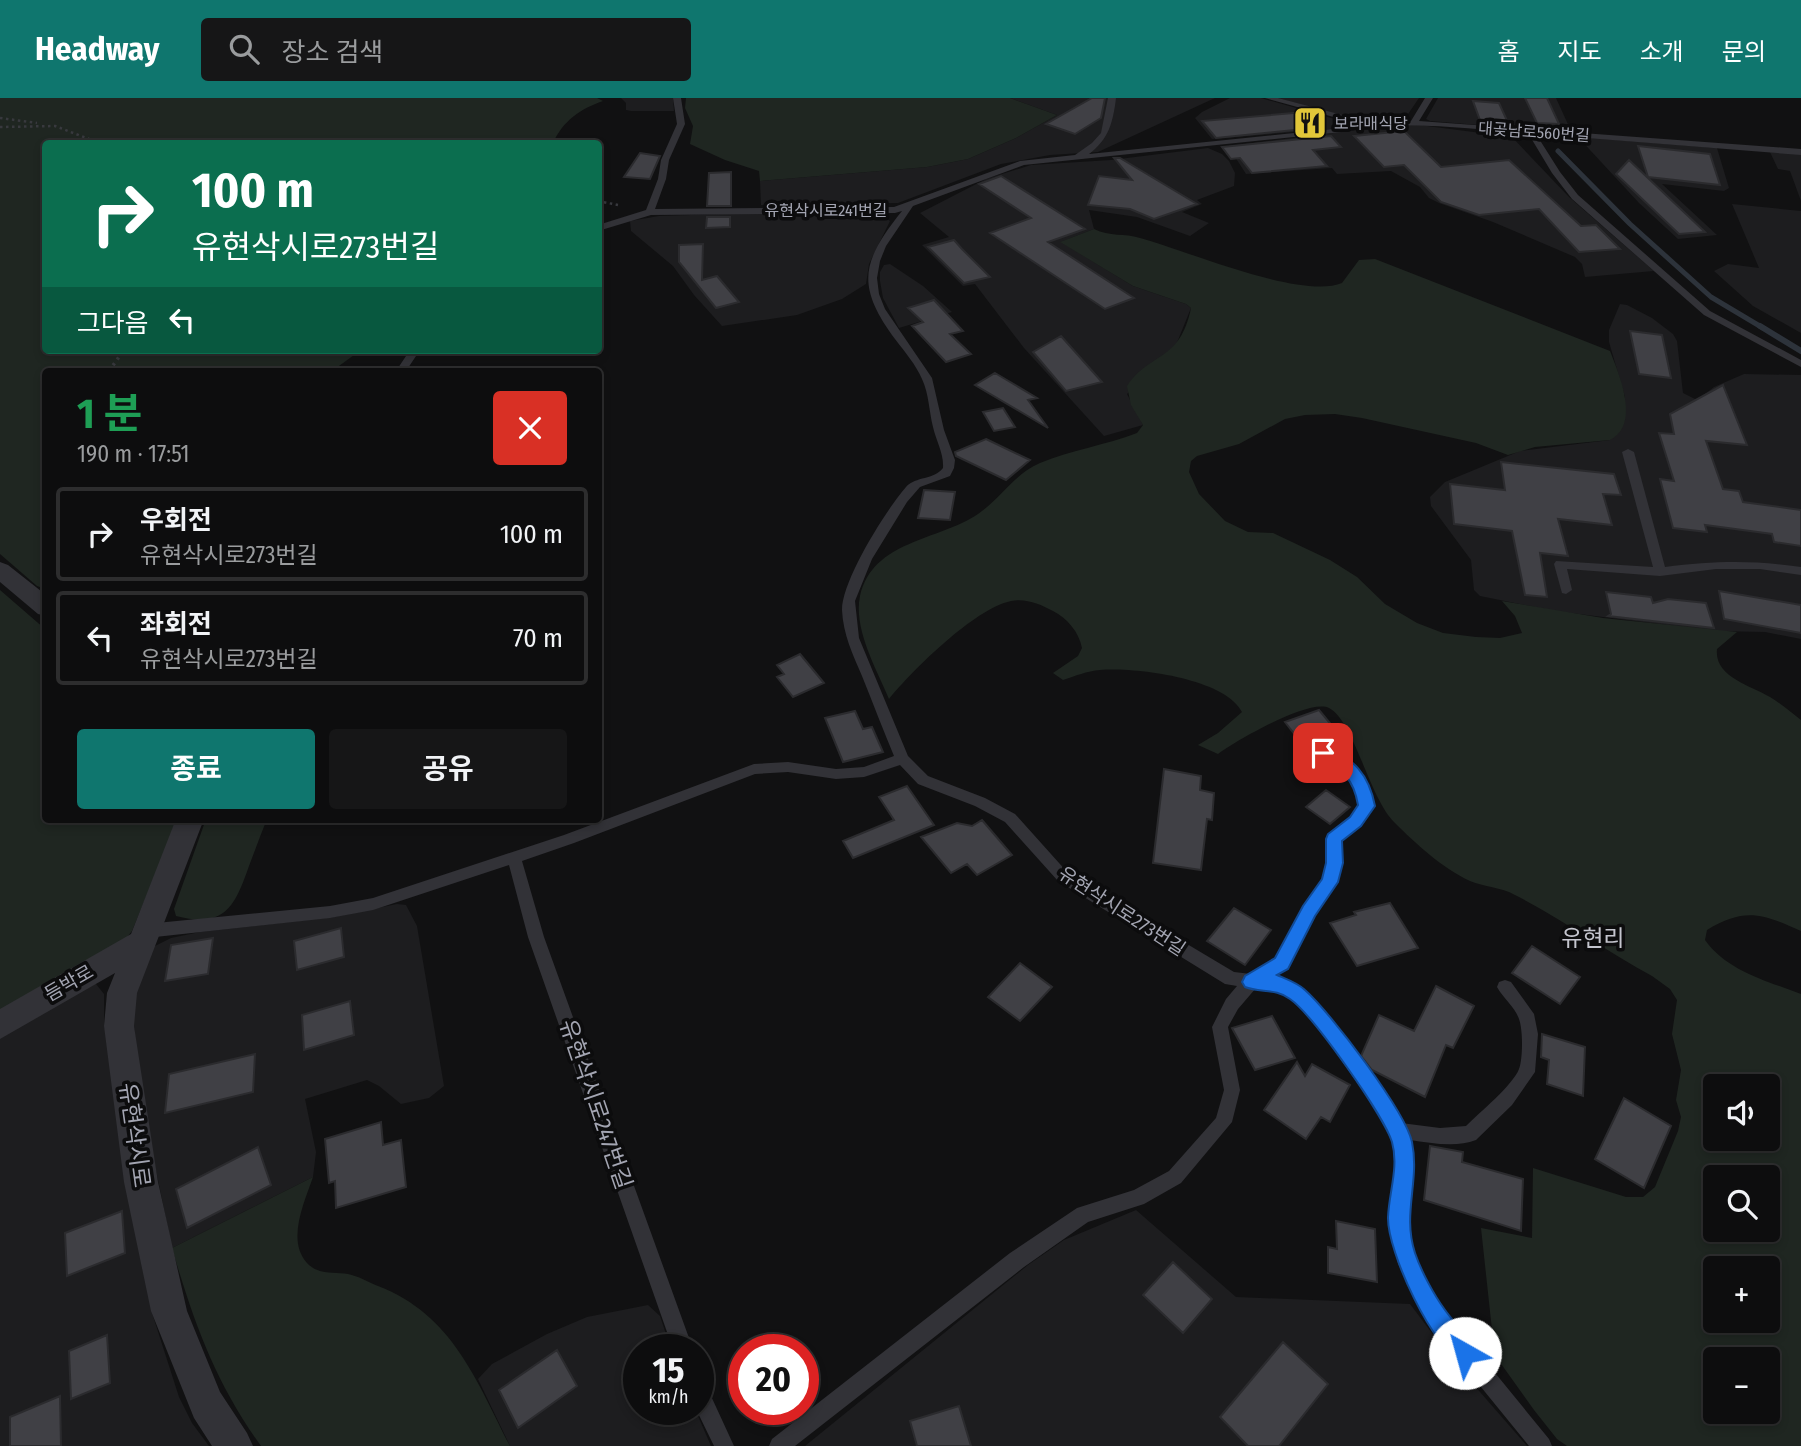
<!DOCTYPE html>
<html lang="ko">
<meta charset="utf-8">
<style>
:root{--surface:#0d0d0e;--page:#161617;--text:#f1f3f6;--muted:#9a9c9e;--line:#2d2d2e;--accent:#0f766e}
body{margin:0;font-family:"Fira Sans Condensed","Noto Sans KR",sans-serif;background:var(--page);color:var(--text);height:100vh;display:flex;flex-direction:column;font-size:26px;white-space:nowrap}
*{box-sizing:border-box;margin:0}
p{font-size:23px;color:var(--muted)}
.icon{flex:none;width:38px;height:38px;fill:none;stroke:currentColor;stroke-width:2;stroke-linecap:round;stroke-linejoin:round}
.map{position:relative;flex:1;overflow:hidden}
.details{position:absolute;left:42px;top:270px;width:560px;height:455px;display:flex;flex-direction:column;background:var(--surface);border-radius:7px;box-shadow:0 4px 10px #0003,0 0 0 2px var(--line)}
.details>*{flex:none}
.hud{position:absolute;left:42px;top:42px;width:560px;height:214px;border-radius:7px;box-shadow:0 4px 10px #0003,0 0 0 2px var(--line);background:#0b6e4f;color:#fff;overflow:hidden}
.buttons{position:absolute;left:1703px;top:976px;display:grid;gap:14px}
.buttons a{display:grid;place-items:center;width:77px;height:77px;border-radius:7px;background:var(--surface);box-shadow:0 4px 10px #0003,0 0 0 2px var(--line);font-size:35px}
.speed{position:absolute;left:623px;top:1236px;display:flex;gap:14px;font-size:35px;font-weight:700;text-align:center}
.speed>*{display:grid;place-content:center;width:91px;height:91px;border-radius:50%;background:var(--surface);box-shadow:0 4px 10px #0003,0 0 0 2px var(--line);line-height:1}
.speed small{font-size:18px;font-weight:400}
.speed .limit{border:10px solid #d22;background:#fff;color:#111}
.pin{position:absolute;display:grid;place-items:center;width:60px;height:60px;color:#fff;margin:-30px;border-radius:14px;box-shadow:0 4px 10px #0006}
.me{position:absolute;width:77px;margin:-38px;rotate:322deg;stroke-linejoin:round;filter:drop-shadow(0 0 5px #0008)}
.turn{display:flex;align-items:center;gap:24px;height:147px;padding:0 35px;font-size:32px}
.turn .icon{width:91px;height:91px;stroke-width:2.5}
.turn b{display:block;font-size:49px;line-height:60px}
.then{display:flex;align-items:center;height:66px;padding:0 35px;background:#0003;gap:14px;font-size:26px}
.round{display:grid;place-items:center;flex:none;width:74px;height:74px;border-radius:7px;background:var(--page)}
.summary{display:flex;align-items:center;justify-content:space-between;height:119px;padding:0 35px}
h1{font-size:42px;font-weight:700;line-height:52px;color:#1e9e55}
.cta{display:flex;gap:14px;margin-top:auto;padding:14px 35px}
.cta a{flex:1;height:80px;border-radius:7px;background:var(--accent);color:#fff;font-size:28px;font-weight:700;line-height:80px;text-align:center}
.cta a+a{background:var(--page);color:var(--text)}
ul{padding:0;list-style:none}
li{display:flex;align-items:center;gap:21px;height:94px;margin:0 14px 10px;padding:0 21px;border:4px solid var(--line);border-radius:7px}
li div{flex:1}
li b{display:block;font-size:26px}
li em{font-style:normal}
header{display:flex;align-items:center;gap:42px;box-sizing:border-box;height:98px;padding:0 35px;background:var(--accent);color:#fff}
header strong{font-size:33px}
nav{display:flex;gap:38px;margin-inline-start:auto;font-size:24px}
.search{width:490px;height:63px;background:var(--page);display:flex;align-items:center;gap:18px;box-sizing:border-box;padding:0 24px;border-radius:7px;color:var(--muted);font-size:26px}
.map>svg:first-child{display:block}
.built{fill:#1d1d1f}
.green{fill:#1f2621;fill-rule:evenodd}
.lines{fill:none;stroke-linecap:round;stroke-linejoin:round}
.stream-far1{stroke:#2d333b;stroke-width:5}
.stream{stroke:#2d333b;stroke-width:6}
.building{fill:#404045;stroke:#2b2b2e;stroke-width:2}
.path-far1{stroke:#38393e;stroke-width:2.5;stroke-dasharray:2.5 3.5;stroke-linecap:butt}
.path{stroke:#38393e;stroke-width:3.5;stroke-dasharray:2.5 4.5;stroke-linecap:butt}
.lane{fill:#323237;fill-rule:evenodd}
.street{fill:#323237;fill-rule:evenodd}
.route{fill:#1a73e8;stroke:#114b97;stroke-width:2}
.labels{text-anchor:middle;dominant-baseline:central;stroke-width:7;stroke-linejoin:round;paint-order:stroke}
.far-poi-label{font-size:16px;fill:#a3a5b2;stroke:#0c0c0d;text-anchor:start}
.far-street-label{font-size:16px;fill:#a3a5b2;stroke:#0c0c0d}
.street-label{font-size:19px;fill:#a3a5b2;stroke:#0c0c0d}
.quarter-label{font-size:23px;fill:#c4c5ce;stroke:#0c0c0d}
.near-street-label{font-size:23px;fill:#a3a5b2;stroke:#0c0c0d}
</style>
<header>
<strong>Headway</strong>
<div class="search"><svg class="icon" aria-label="search" viewBox="0 0 24 24"><circle cx="10" cy="10" r="6"/><path d="M15 15l6 6"/></svg>장소 검색</div>
<nav><a>홈</a><a>지도</a><a>소개</a><a>문의</a></nav>
</header>
<div class="map">
<svg width="1801" height="1348" viewBox="0 0 1801 1348">
<rect width="100%" height="100%" fill="#111112"/>
<path class="built" d="M621,0H673L674,13H631L626,12V5Z
M1010,0H1215L1098,54L1050,57L1001,66L898,105L761,107L760,83L927,69L968,61L1016,40L1057,17Z
M1230,0H1261L1352,26L1342,30L1212,41L1195,20L1202,14Z
M1277,0H1419L1404,22H1379L1340,17Z
M1438,0H1556L1572,35L1430,23L1426,21Z
M1399,27L1427,28L1512,39L1569,99L1654,173L1585,179L1582,166L1575,159L1493,124L1439,105L1429,100L1420,89L1391,73L1337,76L1332,70L1246,76L1228,48Z
M1578,39L1717,50L1729,90L1724,93L1662,86L1717,137L1678,141L1639,105Z
M1208,50L1222,56L1229,63L1235,75L1234,88L1197,102L1202,106L1182,114L1209,125L1190,138L1137,119L1089,112L1094,131L1061,144L1133,188L1186,206L1191,210L1176,247L1127,296L1143,327L1104,338L1024,250L975,186L963,188L922,147L949,139L920,115L986,81L1031,67L1111,62Z
M1770,54L1801,56V103L1790,73L1778,71Z
M1732,106L1801,113V235L1753,208L1714,173L1728,166L1759,170Z
M752,115L880,116L890,123L869,166L866,186L842,201L797,217L722,228L694,197L673,168L631,133L630,123L659,118Z
M890,166L923,188L952,214L899,230L883,200L880,183V174L884,167Z
M1620,206L1627,207L1652,220L1673,236L1677,243L1683,295L1697,302L1714,289L1744,276L1801,277V541L1765,534L1715,533L1555,513L1480,498L1474,492L1471,462L1431,408L1430,399L1445,384L1520,353L1610,342L1625,299L1609,244V232Z
M397,806L406,807L417,828L444,988L429,1000L401,1006L379,988L367,982L305,1001L316,1054L313,1079L172,1150L143,1009L131,902L151,850L171,840L200,834L334,819Z
M96,886L104,896V924L122,1053L153,1218L179,1299L192,1325L209,1348H0V937L79,888Z
M1136,1112L1236,1199L1410,1206L1453,1263L1527,1348H805L1028,1167L1064,1142Z
M648,1207L660,1218L671,1251H639V1311H695L711,1348H510L478,1281L492,1266L547,1236L587,1219Z"/>
<path class="green" d="M0,0H597L603,3C580,11 563,23 553,45L46,46V252H361L332,273H46L45,491L37,488L0,456Z
M686,0H1010L1057,17L1016,40L968,61L927,69L760,83L759,73L725,62L690,46L693,28L685,10Z
M1094,131C1110,139 1124,135 1140,140C1185,152 1301,202 1342,185L1359,162L1375,161L1610,253C1619,276 1641,326 1610,342L1535,349L1508,357L1476,345L1362,320L1335,316L1305,317L1285,321L1239,346L1197,358L1191,363L1189,374L1199,396L1225,423L1248,434L1273,435L1330,462L1357,479L1385,506L1417,525L1443,535L1476,539L1500,540L1522,535L1515,518L1502,503L1603,520L1737,534L1717,551C1714,579 1750,587 1770,599C1781,606 1791,614 1801,622V833C1763,816 1745,809 1707,832L1705,842C1727,873 1767,883 1801,896V1348H1567L1557,1341L1534,1312L1499,1263L1493,1241L1481,1130L1532,1140L1533,1070L1626,1099H1643L1655,1089L1678,1033L1681,1019L1676,1002L1681,972L1672,936L1677,902L1670,891L1652,878C1606,853 1562,821 1515,797C1501,789 1484,789 1470,783C1442,770 1415,745 1394,724C1369,699 1354,623 1329,610C1310,600 1235,643 1218,656L1198,647L1218,635L1242,614C1225,580 1134,569 1100,572C1087,573 1075,578 1063,582L1053,575L1078,558L1082,550C1079,534 1067,520 1053,513C1040,506 1026,500 1011,503C974,511 913,572 889,601C877,572 853,531 860,498C873,442 938,443 978,416C1000,401 1014,376 1040,365C1071,352 1106,347 1137,335L1143,327L1131,307L1127,288C1150,254 1180,264 1191,210L1186,206L1133,188L1060,144ZM1715,989H1768V1041H1715ZM1715,1080H1768V1132H1715ZM1715,1171H1768V1223H1715ZM1715,1262H1768V1314H1715Z
M0,492L45,531L46,721H178L132,833L124,843L0,917Z
M206,721H267C261,736 255,752 249,768C235,808 225,831 176,818L174,811Z
M313,1079C305,1103 286,1142 307,1165C318,1177 334,1174 348,1176C358,1178 368,1184 378,1188C453,1217 476,1282 510,1348H261C215,1284 194,1225 172,1150Z"/>
<g class="lines">
<path class="stream-far1" d="M1558,53L1630,126L1711,199L1763,230"/>
<path class="stream" d="M1760,228L1801,253"/>
</g>
<path class="building" d="M1092,0H1105L1101,20L1075,36L1046,26Z
M1525,0H1547L1559,26L1537,25Z
M1473,3L1499,5L1509,27L1481,25Z
M1305,14L1312,16L1324,29L1216,40L1202,23Z
M1404,33L1441,69L1509,62L1581,128L1596,127L1620,151L1579,154L1539,111L1479,117L1441,104L1404,67L1384,69L1354,38Z
M1331,38L1341,49L1313,52L1327,68L1252,75L1240,60L1231,61L1222,49Z
M1638,48L1710,56L1720,87L1648,79Z
M640,55L660,58L650,81L624,79Z
M1114,60H1120L1197,106L1154,121L1130,111L1088,107L1099,78L1132,82Z
M1629,62L1705,134L1679,136L1616,76Z
M731,74V108H707L709,75Z
M1001,78L1085,131L1048,144L1134,200L1105,211L990,135L1031,120L979,86Z
M707,119H730V129L706,130Z
M954,142L962,151L990,179L964,185L928,149Z
M703,146L702,182L717,178L739,204L716,210L679,164V147Z
M934,202L963,233L950,236L971,256L946,264L912,228L923,224L908,210Z
M1630,233L1662,237L1671,280L1639,276Z
M1061,238L1102,284L1066,293L1033,254Z
M995,275L1037,300L1028,302L1048,330L975,287Z
M1723,287L1747,347L1706,343L1723,391L1739,393L1743,404L1801,412V448L1774,444L1772,436L1705,427L1707,434L1673,430L1660,381L1674,383L1659,335L1674,336L1670,316Z
M1003,310L1015,329L994,333L983,314Z
M986,341L1030,362L1006,382L956,358L955,354Z
M1501,364L1614,376L1621,397L1603,396L1612,427L1558,421L1568,458L1540,455L1547,499L1525,497L1512,433L1454,426L1450,386L1505,392Z
M924,392L955,394L950,422L918,420Z
M1719,493L1801,507V535L1724,521Z
M1606,494L1651,499L1653,505L1668,501L1706,505L1714,530L1608,518L1611,516Z
M800,556L824,585L793,599L777,579L784,576L777,567Z
M1319,612L1334,630L1299,642L1285,624Z
M855,613L863,631L872,629L883,654L843,664L825,620Z
M1164,671L1201,678L1200,692L1214,695L1212,722L1207,721L1201,772L1153,765Z
M907,688L934,727L853,760L843,743L894,722L879,699Z
M1326,692L1350,709L1330,726L1306,709Z
M982,722L1012,757L977,777L967,766L951,775L921,739L957,725L972,728Z
M1390,805L1418,850L1357,868L1330,825L1356,817L1354,814Z
M1234,810L1271,832L1245,867L1207,843Z
M341,830L344,859L297,872L294,843Z
M213,840L208,876L165,883L171,847Z
M1532,848L1580,879L1560,906L1512,875Z
M1020,865L1052,889L1020,923L988,899Z
M1436,888L1474,908L1453,950L1446,947L1425,999L1372,972L1361,958L1379,917L1414,933Z
M350,903L354,937L304,952L302,917Z
M1272,918L1295,960L1255,972L1232,930Z
M1542,936L1585,949L1583,998L1547,986L1549,962L1541,959Z
M255,956L253,994L165,1015L169,976Z
M1297,964L1305,978L1312,966L1350,987L1330,1024L1321,1019L1306,1041L1264,1012Z
M1624,1000L1671,1028L1644,1090L1595,1061Z
M381,1024L383,1047L401,1042L406,1089L336,1110L335,1083L329,1085L325,1041Z
M1430,1048L1463,1054L1462,1064L1523,1081L1521,1133L1424,1102Z
M258,1049L271,1087L187,1130L176,1091Z
M122,1113L125,1155L67,1178L65,1135Z
M1336,1123L1375,1131L1377,1184L1328,1175V1149L1337,1151Z
M1173,1164L1212,1201L1183,1235L1143,1197Z
M107,1237L110,1285L71,1301L69,1253Z
M1283,1244L1328,1286L1279,1348H1248L1220,1319Z
M557,1252L577,1288L518,1330L499,1292Z
M60,1298L61,1348H10V1319Z
M959,1308L971,1348H917L910,1323Z"/>
<g class="lines">
<path class="path-far1" d="M0,20L37,25
M0,29L55,28L102,46
M598,103L618,107"/>
<path class="path" d="M109,273L124,252"/>
<path class="lane" d="M673,0H681L685,26L669,62L666,81L655,111L894,109L1020,63L1075,57L1092,45L1101,35L1108,0H1116C1113,24 1109,41 1089,56L1342,30L1359,26L1265,0H1278L1369,24L1411,23L1425,0H1433L1419,23L1801,51V57L1536,36L1560,74L1578,97L1710,213L1801,262V269L1704,217L1572,101L1552,75L1528,35C1466,31 1403,21 1342,34L1024,67L913,108L886,148L880,163L877,180L879,196L885,211L932,280L944,332L955,362L954,370L950,378L920,389L907,404L872,461L855,503L859,540L908,658L928,678L985,700L1015,716L1068,775L1234,874L1251,876L1276,860L1304,808L1323,782L1328,765L1327,741L1329,737L1350,719L1360,707L1354,688L1348,679L1316,655L1318,651C1327,649 1332,653 1339,658C1360,670 1369,685 1374,708L1360,727L1341,743L1342,765L1337,784L1314,818L1288,870L1275,878L1303,890L1331,921L1387,998L1401,1025L1440,1030L1466,1028C1479,1015 1513,987 1519,971C1523,960 1523,932 1519,921C1515,909 1503,900 1497,889L1499,884L1505,882L1511,884L1534,916L1538,936L1535,974L1512,1007L1476,1042C1456,1050 1431,1045 1410,1042L1413,1078L1407,1120L1414,1157L1442,1210L1549,1341L1552,1348H1529L1428,1224L1398,1166L1389,1120L1395,1078L1393,1044L1375,1010L1319,931L1291,900L1272,891L1256,890L1238,911L1228,929L1240,992L1232,1024L1181,1085L1144,1106L1088,1124L1024,1169L795,1348H769L772,1341L1010,1155L1077,1110L1134,1092L1169,1073L1216,1020L1224,992L1212,929L1226,901L1237,888L1225,886L1058,783L1005,724L975,708L918,686L900,667L864,679L836,681L788,674L755,676L574,745L522,763L544,839L693,1251H673L528,839L509,767L373,812L330,820L146,840L141,838L138,833L141,828L146,826L330,808L373,800L564,737L754,666L788,664L836,671L864,669L894,658C883,632 873,605 862,578C853,557 843,536 842,512C842,482 886,412 906,389C916,378 934,382 943,370C944,355 936,343 933,329C929,313 929,296 922,281C916,267 905,254 895,241C855,187 862,163 902,113L895,115L651,117L598,133V127L646,112L658,81L661,62L677,26Z
M410,252H420L406,273H396Z
M1628,351L1634,354L1665,469C1714,463 1751,462 1801,469V477L1760,471H1716L1660,478L1567,471L1572,492L1566,496L1562,495L1554,466L1556,463L1653,469L1622,354Z
M698,1282L705,1285L734,1348H714L696,1311H698Z"/>
<path class="street" d="M0,464L8,467L46,497V518L38,516L0,484Z
M176,721H204L137,895L134,928L158,1084L187,1213L220,1294L247,1335L253,1348H212L194,1320L151,1213L124,1084L104,928L107,895L115,875L0,941V911L131,836Z"/>
</g>
<path class="route" d="M1323,649C1354,659 1369,677 1375,708L1361,728L1342,743L1343,765L1338,784L1315,818L1288,871L1277,877C1286,881 1298,885 1305,892C1331,915 1405,1013 1412,1044C1420,1083 1402,1116 1415,1155C1421,1173 1434,1197 1445,1212C1455,1226 1469,1239 1476,1255L1473,1263L1465,1266C1433,1253 1387,1153 1388,1119C1389,1094 1399,1069 1392,1044C1384,1018 1313,917 1290,901C1276,890 1260,895 1245,889L1242,884L1245,878L1275,860L1303,808L1322,781L1326,765V741L1328,736L1350,719L1358,707C1353,678 1342,673 1317,659L1315,655Z"/>
<defs>
<symbol id="restaurant-square" viewBox="-11 -11 22 22"><rect x="-9" y="-9" width="18" height="18" rx="4" fill="#e2c739" stroke="#0c0c0d"/><path d="M-5-6h1v4h1v-4h1v4h1v-4h1v5L-1.5 .5V6h-2V.5L-5-1ZM5-6V6H3V1.5H1.5Q1.5-4 5-6Z" fill="#111"/></symbol>
</defs>
<g fill-rule="evenodd">
<use href="#restaurant-square" x="1291" y="6" width="38" height="38"/>
</g>
<g class="labels">
<g class="far-poi-label">
<text x="1334" y="25">보라매식당</text>
</g>
<g class="far-street-label">
<text transform="translate(1534 34) rotate(4)">대곶남로560번길</text>
<text x="826" y="112">유현삭시로241번길</text>
</g>
<g class="street-label">
<text transform="translate(1122 813) rotate(33)">유현삭시로273번길</text>
<text transform="translate(69 885) rotate(-30)">듬박로</text>
</g>
<g class="quarter-label">
<text x="1593" y="840">유현리</text>
</g>
<g class="near-street-label">
<text transform="translate(596 1006) rotate(71)">유현삭시로247번길</text>
<text transform="translate(135 1037) rotate(82)">유현삭시로</text>
</g>
</g>
</svg>
<div class="buttons">
<a><svg class="icon" aria-label="sound" viewBox="0 0 24 24"><path d="M4 9h4l5-4v14l-5-4H4zM17 9q2 3 0 6"/></svg></a>
<a><svg class="icon" aria-label="search" viewBox="0 0 24 24"><circle cx="10" cy="10" r="6"/><path d="M15 15l6 6"/></svg></a>
<a>+</a>
<a>−</a>
</div>
<div class="speed"><div>15<small>km/h</small></div><div class="limit">20</div></div>
<div class="pin" style="left:1323px;top:655px;background:#d93025"><svg class="icon" aria-label="arrive" viewBox="0 0 24 24"><path d="M6 21V4h12l-3 4 3 4H6"/></svg></div>
<svg class="me" style="left:1465px;top:1255px" viewBox="-20 -20 40 40"><circle r="19" fill="#fff"/><path d="M0-13L10 11 0 6-10 11z" fill="#1a73e8"/></svg>
<div class="hud">
<div class="turn"><svg class="icon" aria-label="right" viewBox="0 0 24 24"><path d="M7 20v-9h11M14 6l5 5-5 5"/></svg><div><b>100 m</b>유현삭시로273번길</div></div>
<div class="then">그다음<svg class="icon" aria-label="left" viewBox="0 0 24 24"><path d="M17 20v-9H6M10 6l-5 5 5 5"/></svg></div>
</div>
<section class="details">
<div class="summary"><div><h1>1 분</h1><p>190 m · 17:51</p></div><a class="round" style="background:#d93025;color:#fff"><svg class="icon" aria-label="close" viewBox="0 0 24 24"><path d="M6 6l12 12M18 6L6 18"/></svg></a></div>
<ul>
<li><svg class="icon" aria-label="right" viewBox="0 0 24 24"><path d="M7 20v-9h11M14 6l5 5-5 5"/></svg><div><b>우회전</b><p>유현삭시로273번길</p></div><em>100 m</em></li>
<li><svg class="icon" aria-label="left" viewBox="0 0 24 24"><path d="M17 20v-9H6M10 6l-5 5 5 5"/></svg><div><b>좌회전</b><p>유현삭시로273번길</p></div><em>70 m</em></li>
</ul>
<div class="cta"><a>종료</a><a>공유</a></div>
</section>
</div>
